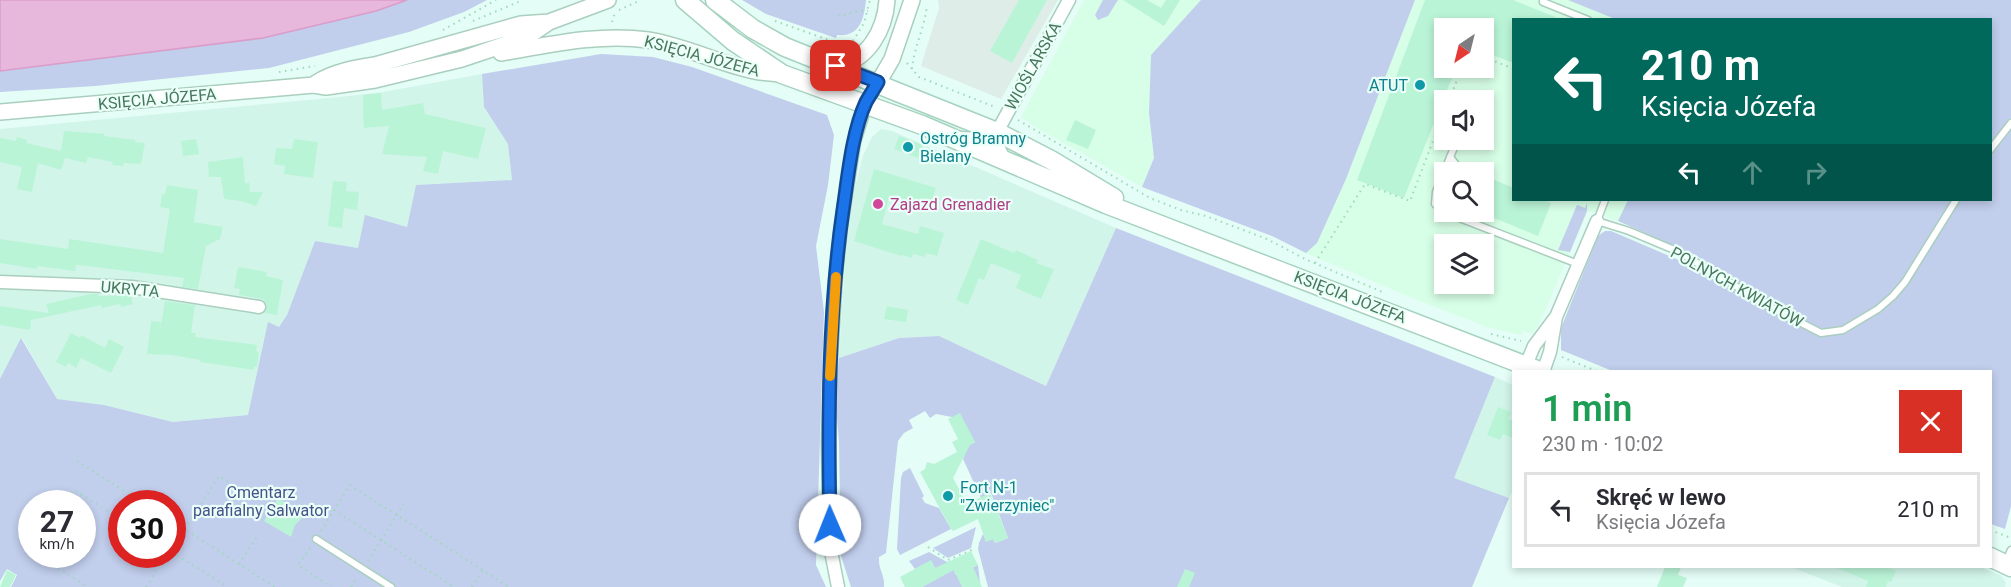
<!DOCTYPE html>
<html lang="pl">
<meta charset="utf-8">
<style>
:root{--surface:#fff;--page:#f2f2f3;--text:#2b2b33;--muted:#7c7c81;--line:#e1e1e2}
body{margin:0;font-family:Roboto,sans-serif;background:var(--page);color:var(--text);height:100vh;display:flex;flex-direction:column;font-size:22px;white-space:nowrap}
*{box-sizing:border-box;margin:0}
p{font-size:20px;color:var(--muted)}
.icon{flex:none;width:33px;height:33px;fill:none;stroke:currentColor;stroke-width:2;stroke-linecap:round;stroke-linejoin:round}
.map{position:relative;flex:1;overflow:hidden}
.panel{position:absolute;left:1512px;top:370px;width:480px;height:198px;display:flex;flex-direction:column;background:var(--surface);border-radius:0px;box-shadow:0 3px 9px #0003}
.panel>*{flex:none}
.banner{position:absolute;left:1512px;top:18px;width:480px;height:183px;border-radius:0px;box-shadow:0 3px 9px #0003;background:#00695c;color:#fff;overflow:hidden}
.needle{width:39px;rotate:215deg}
.tools{position:absolute;left:1434px;top:18px;display:grid;gap:12px}
.tools a{display:grid;place-items:center;width:60px;height:60px;border-radius:0px;background:var(--surface);box-shadow:0 3px 9px #0003;font-size:30px}
.speed{position:absolute;left:18px;top:490px;display:flex;gap:12px;font-size:30px;font-weight:700;text-align:center}
.speed>*{display:grid;place-content:center;width:78px;height:78px;border-radius:50%;background:var(--surface);box-shadow:0 3px 9px #0003;line-height:1}
.speed small{font-size:15px;font-weight:400}
.speed .limit{border:9px solid #d22;background:#fff;color:#111}
.pin{position:absolute;display:grid;place-items:center;width:51px;height:51px;color:#fff;margin:-26px;border-radius:12px;box-shadow:0 3px 9px #0006}
.me{position:absolute;width:66px;margin:-33px;rotate:359deg;stroke-linejoin:round;filter:drop-shadow(0 0 4px #0008)}
.turn{display:flex;align-items:center;gap:21px;height:126px;padding:0 30px;font-size:27px}
.turn .icon{width:78px;height:78px;stroke-width:2.5}
.turn b{display:block;font-size:42px;line-height:51px}
.lanes{display:flex;align-items:center;height:57px;padding:0 30px;background:#0003;justify-content:center;gap:30px;direction:ltr}
.lanes .off{opacity:.35}
.round{display:grid;place-items:center;flex:none;width:63px;height:63px;border-radius:0px;background:var(--page)}
.summary{display:flex;align-items:center;justify-content:space-between;height:102px;padding:0 30px}
h1{font-size:36px;font-weight:600;line-height:45px;color:#1e9e55}
ul{padding:0;list-style:none}
li{display:flex;align-items:center;gap:18px;height:75px;margin:0 12px 9px;padding:0 18px;border:3px solid var(--line);border-radius:0px}
li div{flex:1}
li b{display:block;font-size:22px}
li em{font-style:normal}
.map>svg:first-child{display:block}
.residential{fill:#d2f5e9}
.commercial{fill:#d7fee6;fill-rule:evenodd}
.industrial{fill:#deede7}
.green{fill:#c1ceec;fill-rule:evenodd}
.water{fill:#e8b7dc;stroke:#da9dca;stroke-width:1.5}
.building{fill:#baf4d7}
.lines{fill:none;stroke-linecap:round;stroke-linejoin:round}
.service-casing{stroke:#aacfbe;stroke-width:9}
.minor-casing{stroke:#aacfbe;stroke-width:15}
.tertiary-casing{stroke:#aacfbe;stroke-width:18}
.secondary-casing{stroke:#a6d3bf;stroke-width:21}
.path{stroke:#9dd9ba;stroke-width:2;stroke-dasharray:1.5 4.5;stroke-linecap:butt}
.service{stroke:#fff;stroke-width:6}
.minor{stroke:#fff;stroke-width:12}
.tertiary{stroke:#fff;stroke-width:15}
.secondary{stroke:#fff;stroke-width:18}
.route-casing{stroke:#114b97;stroke-width:15}
.route{stroke:#1a73e8;stroke-width:10}
.slow{stroke:#f59e0b;stroke-width:10}
.culture-dot{fill:#0f9aa8;stroke:#ebfff9;stroke-width:2}
.hotel-dot{fill:#d1479c;stroke:#ebfff9;stroke-width:2}
.labels{text-anchor:middle;dominant-baseline:central;stroke-width:4.5;stroke-linejoin:round;paint-order:stroke}
.street-label{font-size:16px;fill:#48775d;stroke:#ebfff9}
.culture-label{font-size:16px;fill:#0d838f;stroke:#ebfff9;text-anchor:start}
.hotel-label{font-size:16px;fill:#b23c85;stroke:#ebfff9;text-anchor:start}
.park-label{font-size:16px;fill:#445289;stroke:#ebfff9}
</style>
<div class="map">
<svg width="2011" height="587" viewBox="0 0 2011 587">
<rect width="100%" height="100%" fill="#e4fdf6"/>
<path class="residential" d="M482,74L484,107L508,144L512,180L416,185L407,227L358,248L315,241L287,315L279,327L269,323L248,415L173,422L104,405L57,399L22,338L0,380V129L340,97L383,92Z
M881,129L892,131L1116,228L1046,386L939,336L899,338L839,358L848,215L863,156L872,137Z
M1495,377L1513,385L1514,488L1509,498L1453,478Z
M1791,567H1980L2000,575L2006,583L2005,587H1842Z"/>
<path class="commercial" d="M1084,0H1201L1151,56L1149,113L1154,158L1142,187L1037,128L1021,117Z
M1415,0H1568L1615,19L1514,20V200H1628L1618,221L1588,211L1539,324L1532,334L1523,331L1521,335L1487,327L1410,297L1306,253L1317,243L1346,179ZM1444,28H1484V68H1444ZM1444,100H1484V140H1444ZM1444,172H1484V212H1444ZM1444,244H1484V284H1444Z"/>
<path class="industrial" d="M938,0H1058L1001,99L921,66L939,8Z"/>
<path class="green" d="M407,0H487L464,12L409,32L269,68L95,86L0,92V71L263,38L376,11Z
M742,0H866C864,19 860,37 837,35L836,38L766,14Z
M1103,0H1118L1108,16L1098,20L1095,15Z
M1201,0H1415L1346,179L1317,243L1306,253L1272,236L1142,187L1154,158L1149,113L1151,55Z
M1568,0H2011V506L2005,529L1991,524L1990,372H1615L1561,350V328L1598,236L1605,231H1611L1681,261L1734,291L1736,279L1693,254L1618,221L1628,200H1990V20L1615,19Z
M601,54L653,57L692,67L827,115L834,135L828,185L816,246L824,312L816,565L826,587H11L17,575L7,569L0,581V379L21,338L57,399L104,405L173,422L248,415L268,322L279,327L287,315L315,241L358,248L365,215L407,227L416,185L512,180L508,144L484,107L482,74ZM32,504H82V555H32ZM122,504H172V555H122Z
M1587,203V211L1570,252L1558,250L1577,205L1585,208Z
M1116,228L1495,377L1454,478L1509,498L1472,587H988L978,549L979,543L983,534L986,541L993,539L995,543L1008,538L991,493L981,498L963,459L968,446L975,442L952,417L936,414L930,418L925,411L909,420L913,428L904,433L898,441L886,553L879,557C878,570 885,574 884,587H851L841,556L839,442L835,398L839,358L899,338L939,336L1046,386Z
M910,468L924,496L922,498L925,503L939,508L951,529L900,555L897,549L901,478L903,472Z
M976,527L971,548L948,558L933,548Z
M929,552L947,562L950,561L956,575L978,565L980,583L972,587H922L940,577L931,561L915,569L909,561Z"/>
<path class="water" d="M0,0H407L376,11L263,38L0,71Z"/>
<path class="building" d="M1019,0H1047L1012,63L990,51Z
M1123,0H1147L1161,8L1166,0H1180L1164,26Z
M1425,0H1513L1560,19L1514,20V63L1484,52V28H1444V68H1456L1404,198L1357,180Z
M381,93L382,110L423,103L425,114L486,128L478,159L443,151L438,174L423,171L427,157L382,154L389,126L364,128L363,113V95Z
M1075,120L1096,130L1088,149L1066,140Z
M64,131L105,134L104,136L135,140V142L145,143L141,164L124,163L123,166L112,165L113,162L88,157L86,163L65,158L61,170L38,163L32,192L17,189L22,167L0,162V138L16,141L17,137L27,140L26,143L61,151Z
M899,136L923,145L918,158L894,149Z
M196,139L199,154L183,156L181,141Z
M294,139L318,142L313,178L284,174L285,166L274,164L276,148L292,149Z
M243,157L245,184L249,182L250,192H263L256,206L241,201L224,199L221,177H209L208,162Z
M874,169L936,188L929,210L889,198L882,224L918,234L920,226L944,233L937,256L926,253L925,257L913,254L912,258L902,255L901,256L854,241Z
M1492,179L1514,188V200H1543L1551,203L1538,236L1484,214V201Z
M333,181L347,182L346,191L359,192L357,210L344,208L342,228L328,226Z
M167,185L198,190L194,222L223,227L220,239L206,246L198,289L182,287L184,278L87,266L76,265L75,271L37,266V269L0,263V239L68,249L69,239L163,253L170,209L160,207L162,194H165Z
M981,239L1014,253L1016,250L1029,256L1038,260L1036,263L1054,269L1041,299L1016,288L1021,275L991,263L984,280L979,278L968,305L956,300Z
M238,267L267,272L266,276L283,280L277,315L265,313L267,305L263,299L239,295L240,289L234,288Z
M90,294H98L99,296L131,295L133,304L121,307L120,304L102,308L100,302L101,305L31,320L30,330L0,325V306L49,313L46,304Z
M165,301L195,305L191,333H196L195,337L257,345L256,351L259,352L257,367L254,366V370L200,362V360L172,355L147,354L151,321L161,322L160,331Z
M887,306L908,310L906,322L884,319Z
M71,333L80,338L81,335L105,348L109,339L124,347L111,373L81,358L76,368L68,363L66,367L56,362Z
M1498,407L1511,412L1508,419L1514,421V439L1503,434L1500,440L1487,435Z
M960,413L975,442L970,445L953,478L967,504L990,493L1008,538L995,543L993,539L986,542L978,519L953,531L951,529L920,472L925,469L927,462L934,464L957,452L952,442L958,439L948,419Z
M278,498L305,515L295,525L291,537L264,521L268,514L265,512L271,503L274,505Z
M971,551L978,565L973,567L982,587H962L954,570L922,587H905L900,577L931,560L935,568Z
M1665,567H1681L1678,575L1687,578L1683,587H1657Z
M1835,567H1887L1896,571L1891,582L1888,581L1886,587H1866L1868,581Z
M1185,569L1195,573L1189,587H1177Z
M7,570L16,575L10,587H0Z"/>
<g class="lines">
<defs>
<path id="service" d="M1543,0V2L1588,20
M1457,140L1436,192L1435,204L1444,212L1578,264
M1990,150L2011,123
M1450,157L1462,172
M1605,200L1597,221L1629,231L1679,252L1772,308L1821,333L1843,330L1878,309L1893,296L1905,282L1956,200
M1468,212L1469,221
M316,539L391,587
M2005,563L2011,550"/>
<path id="minor" d="M961,138L980,139L997,132
M1006,160C999,152 996,143 997,132L1069,0
M0,282L132,287L259,307
M1526,365L1534,346L1555,318
M1543,372L1550,352L1556,317L1597,221
M838,587L830,546L828,444L831,356L836,274L841,226L854,142L866,103L878,83"/>
<path id="tertiary" d="M501,53C549,45 599,33 648,40C685,46 718,63 754,71C763,73 773,73 782,74
M836,66C868,61 885,30 887,0
M316,83C333,72 355,68 375,65L521,24L549,22L608,0
M878,83L892,59L912,0
M0,112L314,85L326,87L375,80L462,59L527,37L549,22"/>
<path id="secondary" d="M685,0L733,41L782,74L922,125L1106,204L1542,372
M715,0L753,29L785,47L997,132L1051,160L1114,198
M1990,557L2011,567"/>
</defs>
<use href="#service" class="service-casing"/>
<use href="#minor" class="minor-casing"/>
<use href="#tertiary" class="tertiary-casing"/>
<use href="#secondary" class="secondary-casing"/>
<path class="path" d="M619,10L641,0
M838,15C849,17 856,8 868,11
M473,21L523,0
M775,21L840,44H852
M612,22L615,13
M443,30L496,0
M853,41L864,23L870,0
M1484,57L1514,69
M907,63L919,77L995,107
M912,69C914,47 925,27 927,5
M279,72L315,66
M1449,100L1462,68
M1018,120L1150,198L1181,210L1206,216L1267,239L1307,260L1385,293
M1315,263L1365,184L1410,201L1444,112
M1491,334L1521,341
M1562,357L1599,372
M77,461L145,504
M66,504L74,490L122,520
M334,510L454,587
M172,521L275,587
M185,529L219,476L255,499
M1990,530L2011,538
M321,531L350,485L509,587
M928,547L948,560L974,549
M310,548L298,565L331,587
M172,552L228,587
M38,555L88,587
M368,561L406,500
M239,564L259,534
M146,587L166,555
M351,587L357,578
M472,587L483,570"/>
<use href="#service" class="service"/>
<use href="#minor" class="minor"/>
<use href="#tertiary" class="tertiary"/>
<use href="#secondary" class="secondary"/>
</g>
<g class="lines">
<defs>
<path id="route" d="M830,525C828,420 828,314 843,210C848,177 852,132 866,102C870,95 874,89 878,82L836,66"/>
</defs>
<use href="#route" class="route-casing"/>
<use href="#route" class="route"/>
<path class="slow" d="M830,376L836,277"/>
</g>
<g class="culture-dot">
<circle cx="1420" cy="85" r="6"/>
<circle cx="908" cy="147" r="6"/>
<circle cx="948" cy="496" r="6"/>
</g>
<circle class="hotel-dot" cx="878" cy="204" r="6"/>
<g class="labels">
<g class="street-label">
<text transform="translate(702 56) rotate(15)">KSIĘCIA JÓZEFA</text>
<text transform="translate(1033 66) rotate(-61)">WIOŚLARSKA</text>
<text transform="translate(157 99) rotate(-5)">KSIĘCIA JÓZEFA</text>
<text transform="translate(1737 287) rotate(29)">POLNYCH KWIATÓW</text>
<text transform="translate(130 289) rotate(5)">UKRYTA</text>
<text transform="translate(1350 297) rotate(21)">KSIĘCIA JÓZEFA</text>
</g>
<g class="culture-label">
<text x="1408" y="85" text-anchor="end">ATUT</text>
<text x="920" y="138">Ostróg Bramny<tspan x="920" dy="18">Bielany</tspan></text>
<text x="960" y="487">Fort N-1<tspan x="960" dy="18">"Zwierzyniec"</tspan></text>
</g>
<g class="hotel-label">
<text x="890" y="204">Zajazd Grenadier</text>
</g>
<g class="park-label">
<text x="261" y="492">Cmentarz<tspan x="261" dy="18">parafialny Salwator</tspan></text>
</g>
</g>
</svg>
<div class="tools">
<a><svg class="needle" viewBox="-14 -14 28 28"><path d="M0-13l5 13h-10z" fill="#e53935"/><path d="M0 13l5-13h-10z" fill="#7c7c81"/></svg></a>
<a><svg class="icon" aria-label="sound" viewBox="0 0 24 24"><path d="M4 9h4l5-4v14l-5-4H4zM17 9q2 3 0 6"/></svg></a>
<a><svg class="icon" aria-label="search" viewBox="0 0 24 24"><circle cx="10" cy="10" r="6"/><path d="M15 15l6 6"/></svg></a>
<a><svg class="icon" aria-label="layers" viewBox="0 0 24 24"><path d="M12 4l9 5-9 5-9-5zM3 14l9 5 9-5"/></svg></a>
</div>
<div class="speed"><div>27<small>km/h</small></div><div class="limit">30</div></div>
<div class="pin" style="left:836px;top:66px;background:#d93025"><svg class="icon" aria-label="arrive" viewBox="0 0 24 24"><path d="M6 21V4h12l-3 4 3 4H6"/></svg></div>
<svg class="me" style="left:830px;top:525px" viewBox="-20 -20 40 40"><circle r="19" fill="#fff"/><path d="M0-13L10 11 0 6-10 11z" fill="#1a73e8"/></svg>
<div class="banner">
<div class="turn"><svg class="icon" aria-label="left" viewBox="0 0 24 24"><path d="M17 20v-9H6M10 6l-5 5 5 5"/></svg><div><b>210 m</b>Księcia Józefa</div></div>
<div class="lanes"><svg class="icon" aria-label="left" viewBox="0 0 24 24"><path d="M17 20v-9H6M10 6l-5 5 5 5"/></svg><svg class="icon off" aria-label="ahead" viewBox="0 0 24 24"><path d="M12 20V5M6 11l6-6 6 6"/></svg><svg class="icon off" aria-label="right" viewBox="0 0 24 24"><path d="M7 20v-9h11M14 6l5 5-5 5"/></svg></div>
</div>
<section class="panel">
<div class="summary"><div><h1>1 min</h1><p>230 m · 10:02</p></div><a class="round" style="background:#d93025;color:#fff"><svg class="icon" aria-label="close" viewBox="0 0 24 24"><path d="M6 6l12 12M18 6L6 18"/></svg></a></div>
<ul>
<li><svg class="icon" aria-label="left" viewBox="0 0 24 24"><path d="M17 20v-9H6M10 6l-5 5 5 5"/></svg><div><b>Skręć w lewo</b><p>Księcia Józefa</p></div><em>210 m</em></li>
</ul>
</section>
</div>
